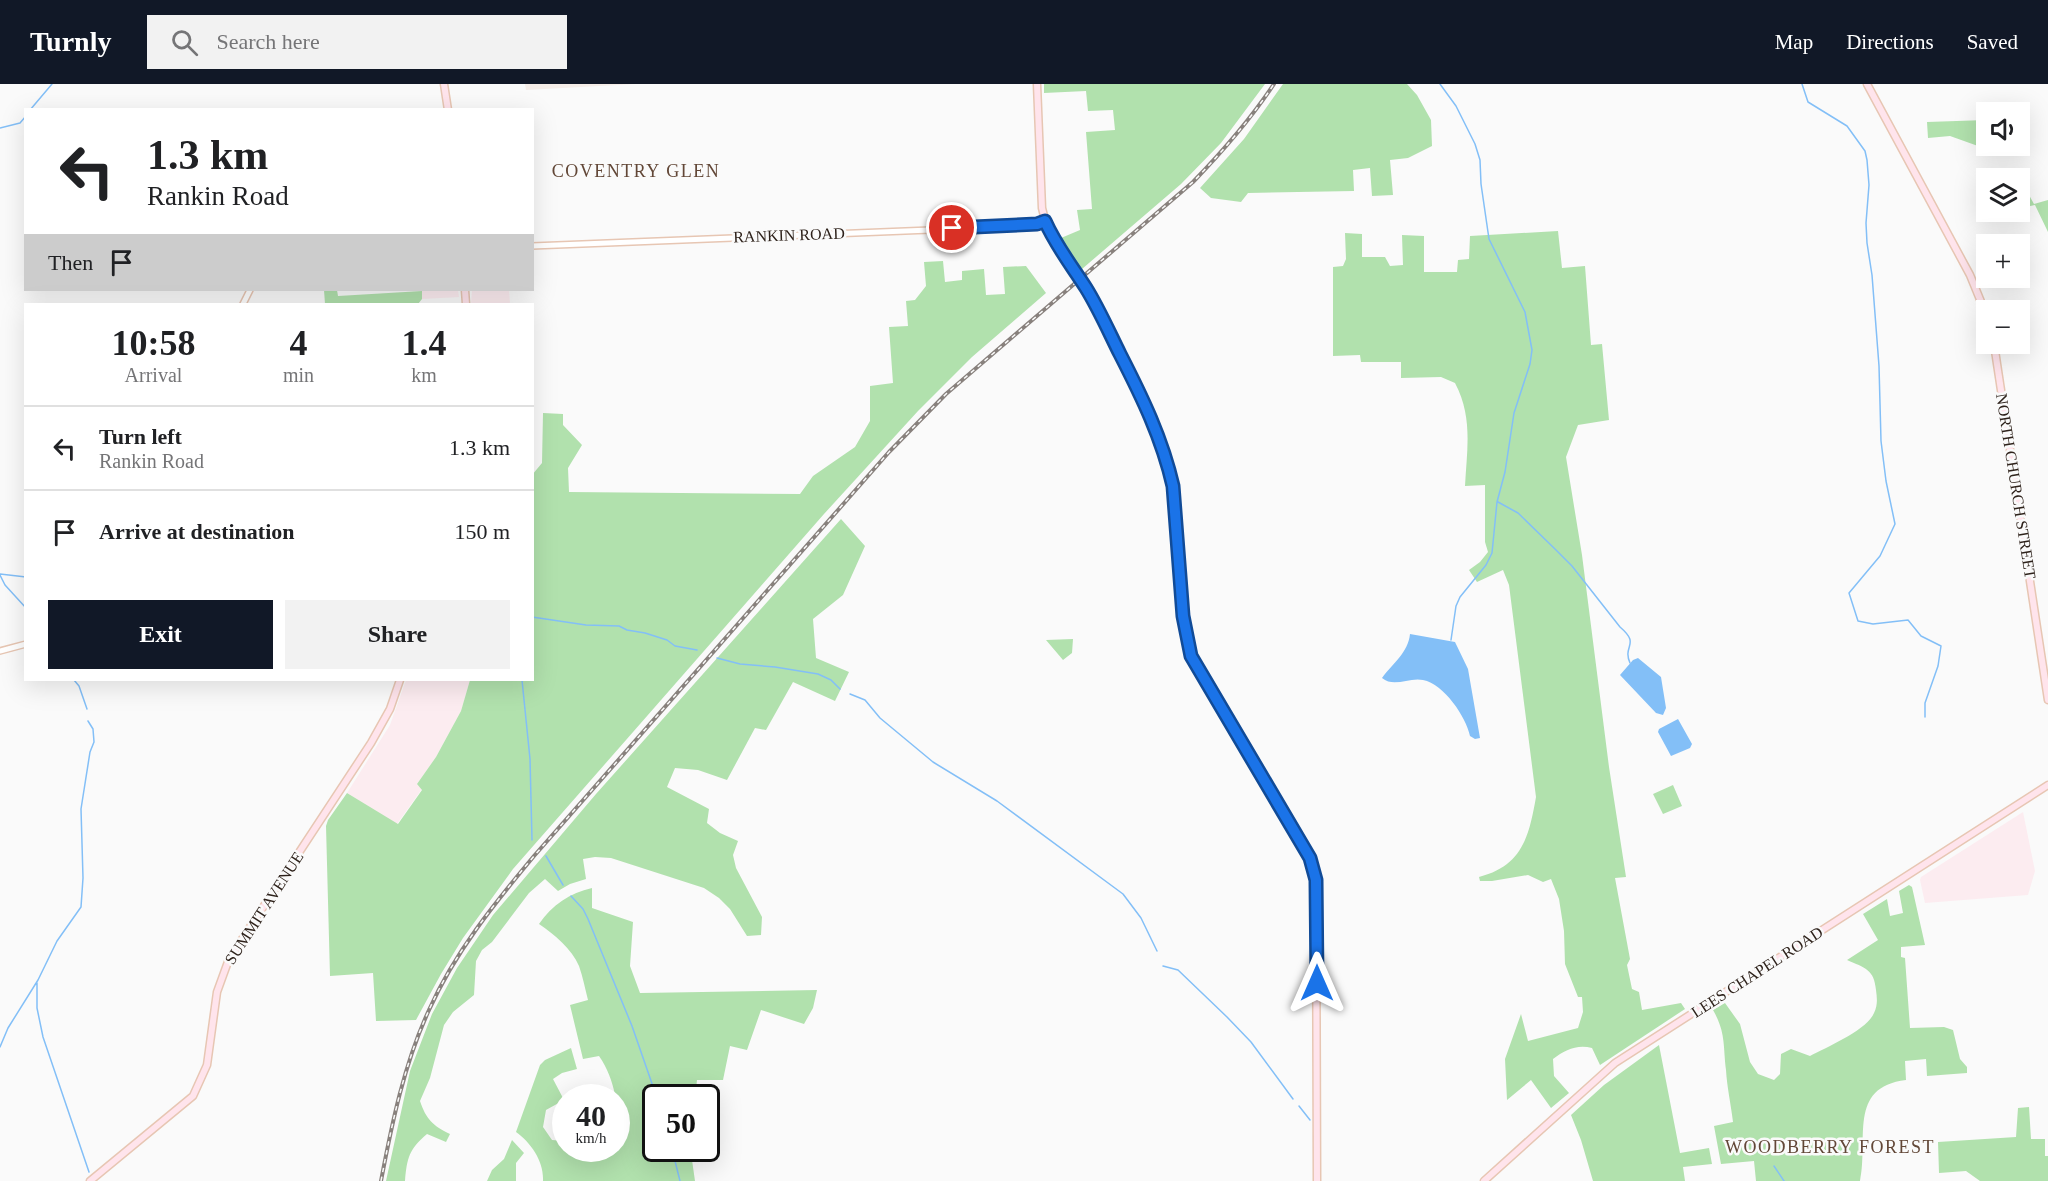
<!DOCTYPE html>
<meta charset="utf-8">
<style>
:root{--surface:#fff;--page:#f2f2f2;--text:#202124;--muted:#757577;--line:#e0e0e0;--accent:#111827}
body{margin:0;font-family:"Times New Roman",serif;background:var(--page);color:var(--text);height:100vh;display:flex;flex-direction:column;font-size:22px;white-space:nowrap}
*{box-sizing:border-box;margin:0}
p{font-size:20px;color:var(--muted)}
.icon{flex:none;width:33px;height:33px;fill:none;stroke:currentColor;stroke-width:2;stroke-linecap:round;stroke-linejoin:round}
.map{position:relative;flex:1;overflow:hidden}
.panel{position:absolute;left:24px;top:219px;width:510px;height:378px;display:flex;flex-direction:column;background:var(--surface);border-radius:0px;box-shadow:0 6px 24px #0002}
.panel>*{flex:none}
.banner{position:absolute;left:24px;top:24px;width:510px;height:183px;border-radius:0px;box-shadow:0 6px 24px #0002;background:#fff;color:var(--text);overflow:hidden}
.fabs{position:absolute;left:1976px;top:18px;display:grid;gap:12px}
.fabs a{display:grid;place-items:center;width:54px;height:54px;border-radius:0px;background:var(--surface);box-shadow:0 6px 24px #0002;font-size:30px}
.speed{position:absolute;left:552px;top:1000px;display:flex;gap:12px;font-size:30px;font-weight:700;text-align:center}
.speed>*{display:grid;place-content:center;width:78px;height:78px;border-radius:50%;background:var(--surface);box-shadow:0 6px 24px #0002;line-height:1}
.speed small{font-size:15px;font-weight:400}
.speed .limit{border:3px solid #111;border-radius:9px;background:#fff;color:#111}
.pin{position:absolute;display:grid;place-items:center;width:51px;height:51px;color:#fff;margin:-26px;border:3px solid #fff;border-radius:50%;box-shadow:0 2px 6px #0007}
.me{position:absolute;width:66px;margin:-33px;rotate:0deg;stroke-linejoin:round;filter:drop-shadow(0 0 4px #0008)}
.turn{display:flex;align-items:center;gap:21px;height:126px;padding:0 24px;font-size:27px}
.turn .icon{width:78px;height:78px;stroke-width:2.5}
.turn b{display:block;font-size:42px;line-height:51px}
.then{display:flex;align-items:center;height:57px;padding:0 24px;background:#0003;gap:12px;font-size:22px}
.eta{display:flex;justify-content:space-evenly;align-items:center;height:102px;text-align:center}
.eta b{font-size:36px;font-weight:700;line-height:42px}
.button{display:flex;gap:12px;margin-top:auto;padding:12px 24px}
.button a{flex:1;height:69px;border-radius:0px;background:var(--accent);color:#fff;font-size:24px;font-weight:700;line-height:69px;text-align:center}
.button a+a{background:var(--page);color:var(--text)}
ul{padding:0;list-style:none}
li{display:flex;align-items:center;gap:18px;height:84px;padding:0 24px;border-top:2px solid var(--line)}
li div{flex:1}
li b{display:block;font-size:22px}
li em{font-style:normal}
header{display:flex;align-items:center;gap:36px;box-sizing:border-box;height:84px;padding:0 30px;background:var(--accent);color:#fff}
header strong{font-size:28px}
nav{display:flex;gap:33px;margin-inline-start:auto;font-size:21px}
.search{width:420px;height:54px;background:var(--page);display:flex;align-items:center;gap:15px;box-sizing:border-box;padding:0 21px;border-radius:0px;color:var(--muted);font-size:22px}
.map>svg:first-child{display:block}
.commercial{fill:#fcecf0}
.built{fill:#f5ede8}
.green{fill:#b1e1ad}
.water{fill:#83bff7}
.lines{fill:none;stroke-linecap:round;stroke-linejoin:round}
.stream{stroke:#83bff7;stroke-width:1.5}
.tertiary-casing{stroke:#e7c6b3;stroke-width:8}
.secondary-casing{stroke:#e7c6b3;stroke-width:9}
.tertiary{stroke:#fff;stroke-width:5}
.secondary{stroke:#ffe4ec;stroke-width:6}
.rail-casing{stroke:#88817d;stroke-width:4}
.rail{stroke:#fafafa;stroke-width:1.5;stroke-dasharray:4.5;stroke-linecap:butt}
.route-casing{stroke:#114b97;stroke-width:15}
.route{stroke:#1a73e8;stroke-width:10}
.labels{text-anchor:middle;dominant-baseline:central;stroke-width:5;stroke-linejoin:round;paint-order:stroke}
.street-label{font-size:16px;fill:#2e221b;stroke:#fafafa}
.neighbourhood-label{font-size:18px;letter-spacing:1.5px;fill:#624737;stroke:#fafafa}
</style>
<header>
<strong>Turnly</strong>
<div class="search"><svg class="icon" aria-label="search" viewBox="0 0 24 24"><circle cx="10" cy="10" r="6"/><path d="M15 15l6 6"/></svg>Search here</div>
<nav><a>Map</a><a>Directions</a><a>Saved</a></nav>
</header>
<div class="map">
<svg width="2048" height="1097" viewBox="0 0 2048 1097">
<rect width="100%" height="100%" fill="#fafafa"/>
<path class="commercial" d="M422,206H458L459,213L422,215Z
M472,206H509L510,220H471Z
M406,596H470L461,627L436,673L417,700L422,705L397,740L347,709L390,641Z
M2023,728L2035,787L2028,811L1925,819L1920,796L1921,793Z"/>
<path class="built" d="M525,0H636L526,6Z"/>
<path class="green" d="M1044,0H1265L1221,59L1181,100L1082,185L1070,171L1061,154L1080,146L1077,126L1092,125L1086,48L1115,46L1113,26L1088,27L1086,7L1044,9Z
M1283,0H1407L1417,11L1431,36L1432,62L1408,74L1390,76L1393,111L1372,112L1370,84L1353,86L1354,107L1248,109L1241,118L1211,114L1200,104L1244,55Z
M1986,36V62H2000L2006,72L1950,52L1928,54L1927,38Z
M2014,84L2034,120L2048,116V148L2035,121L2025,123L2019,111V94H2011L2008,87Z
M1558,147L1562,184L1585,182L1591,261L1602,260L1609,336L1578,341L1566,373L1582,471L1609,683L1626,793L1615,794L1630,875L1627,881L1632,905L1639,908L1642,926L1681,919L1685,925L1600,981L1592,964C1577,960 1565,966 1553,975L1554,992L1569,1009L1551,1024L1531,996L1507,1016L1505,975L1521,930L1528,957L1578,944L1583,928L1582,913H1578L1565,880L1564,847L1559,815L1551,795L1543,798L1528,791L1492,797H1480L1479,793C1522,782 1529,753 1536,713L1509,501L1503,486L1477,498L1469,486L1480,478L1488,468L1485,458V401L1465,402C1467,365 1473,333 1455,299L1441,293L1401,294V278H1361L1360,271L1333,272V183L1343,182L1346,175L1345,149L1362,150V173H1385L1390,182L1403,181L1402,151L1424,152V188H1457L1458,176L1469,175L1470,152Z
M943,177L945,198L962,196V187L984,185L986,211L1005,210L1003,183L1026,182L1046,209L972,273L918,327L824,430L513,785L463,854L441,890L416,936L376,937L373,889L330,892L326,742L328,736L347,709L398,740L422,706L417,700L436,673L461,627L470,596H532V391L542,379L543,329L563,330V341L582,361L568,384L569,408L800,410L813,392L855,363L870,337V302L893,299L889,243L908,242L906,217L915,216L926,202L924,178Z
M324,206H337L338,212L422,207V215L418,220H325Z
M841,435L865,462L843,511L813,535L816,574L849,588L835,617L793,598L766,646L755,644L727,696L698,686L675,684L667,703L709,725L707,739L720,749L738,757L733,771L736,784L762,833L761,851L747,852L730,825L719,814L704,804L611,774L595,773L583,775L586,795L570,800L558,807L545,795L529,809L492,858L482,866L476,877L474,911L453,928L444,941L430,994L420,1017C426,1035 433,1042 450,1050L446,1058L427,1050C409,1065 407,1074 405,1097H386L410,987L432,930L457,884L493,831L596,710Z
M1073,555L1072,569L1063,576L1046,556Z
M1673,701L1682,722L1663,730L1653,710Z
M1909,801L1912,803L1925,861L1901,863V873L1905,874L1910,944L1944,943L1953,946L1960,975L1967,983V989L1927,992L1926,975L1905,977L1906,996C1847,1003 1869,1056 1860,1097H1756L1754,1077L1721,1080L1714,1042L1733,1038C1731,1021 1727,1003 1726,986C1723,961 1726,949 1713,926L1725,919L1740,940L1750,978L1758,990L1774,996L1780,990L1781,970L1791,965L1810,972C1827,963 1867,946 1874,929C1878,921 1877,914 1876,906C1874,885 1865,884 1847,876L1878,856L1863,830L1887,815L1890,832L1903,829L1899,807Z
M592,804V824L633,838L630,882L640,909L817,906L813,924L804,940L761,926L747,966L730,962L723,996H697L695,1014H656V1065H705L704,1072L692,1076L695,1097H543C544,1077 531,1059 516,1048L540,981L545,976L571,964L577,985L562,989L553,995L564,1016L546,1026L543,1043L552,1056L565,1057L566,1065H616L617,1057L622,1052C617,1024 616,996 599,972L583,975L570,921L588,916C585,905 583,893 579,882C572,865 554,850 539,840C552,821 570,809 592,804Z
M1659,961L1680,1069L1709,1064L1712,1080L1683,1083L1685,1097H1593L1581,1056L1571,1031L1604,1001Z
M2029,1023L2031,1055H2045V1072H2048V1097H1980L1966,1087L1939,1089L1938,1058L2016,1053L2018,1024Z
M512,1056L524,1069L516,1079V1097H487L492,1086L504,1075Z"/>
<path class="water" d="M1410,550L1455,558L1468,585L1480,654L1475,655L1470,652C1466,633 1444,600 1423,596C1409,593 1394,604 1382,594C1393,579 1408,569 1410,550Z
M1638,574L1661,593L1666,624L1663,631L1656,629L1620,591L1633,576Z
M1678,635L1692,660L1690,664L1671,672L1658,648L1659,645Z"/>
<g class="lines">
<path class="stream" d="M1440,0L1456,22L1475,60L1480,76L1481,100L1489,155L1525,228L1532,266L1530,280L1514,329L1505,388L1497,418L1492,469L1486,481L1460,513L1456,522L1451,556
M1802,0L1808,18L1847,42L1865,67L1867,76L1869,101L1866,139L1867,159L1872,191L1879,282L1881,357L1886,397L1895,440L1880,472L1849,509L1858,537L1873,540L1908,536L1921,552L1941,562L1938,582L1925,619V633
M30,26L52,0
M0,44L20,39L26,32
M1498,418L1518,429L1554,464L1572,482L1620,543C1641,561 1622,561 1630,579
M0,490L26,493
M0,491L5,501L26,524
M532,533L586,541L619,542L627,546L645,549L667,556L675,562L697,566
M717,574L740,580L775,583L818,590L831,596L840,605
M74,596L79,602L87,625
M522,596L530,675L532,756
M850,610L865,616L880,634L933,678L997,717L1123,810L1141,834L1157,867
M546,772L563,801
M571,812L583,825L588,835L632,942L657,1014
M1163,882L1178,886L1227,933L1251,958L1293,1015
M37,899V924L43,953L89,1088
M0,963L8,944L38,896L57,857L81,823L83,794L81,725L90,668L94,658L93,645L88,637
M1299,1022L1310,1036
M672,1065L680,1097
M1774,1082L1784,1097"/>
<defs>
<path id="tertiary" d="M532,162L1005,143L1037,140L1045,137
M243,220L250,206
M0,567L26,560"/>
<path id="secondary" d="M444,0L448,26
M1037,0L1042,124C1049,158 1074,183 1091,212C1106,239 1119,267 1132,295C1150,333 1164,361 1173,402L1183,532L1191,572L1310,774L1316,791L1317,1097
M1867,0L1970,191L1986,230
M465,206L466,220
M1994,260L2048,616
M90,1097L193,1012L207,981L217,908L229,875L371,659L390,625L400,596
M1484,1097L1615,979L2048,701"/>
</defs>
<use href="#tertiary" class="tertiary-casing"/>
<use href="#secondary" class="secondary-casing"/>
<use href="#tertiary" class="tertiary"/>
<use href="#secondary" class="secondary"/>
<defs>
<path id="rail" d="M381,1097C392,1039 404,980 429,926C455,868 494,820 534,772L889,368L946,310L1193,98C1223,67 1250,36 1274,0"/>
</defs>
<use href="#rail" class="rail-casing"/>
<use href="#rail" class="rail"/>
</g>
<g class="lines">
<defs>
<path id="route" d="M952,144L1037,140L1045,137C1056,162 1072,182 1086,204C1099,225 1109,248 1120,270C1142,313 1162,354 1173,402L1183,532L1191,572L1310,774L1316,796L1317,899"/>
</defs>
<use href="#route" class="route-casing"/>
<use href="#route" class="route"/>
</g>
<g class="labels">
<g class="street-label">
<text transform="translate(789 151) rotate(-2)">RANKIN ROAD</text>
<text transform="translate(2016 402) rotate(81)">NORTH CHURCH STREET</text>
<text transform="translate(264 824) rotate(-57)">SUMMIT AVENUE</text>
<text transform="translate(1757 888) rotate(-33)">LEES CHAPEL ROAD</text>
</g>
<g class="neighbourhood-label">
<text x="636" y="87">COVENTRY GLEN</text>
<text x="1830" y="1063">WOODBERRY FOREST</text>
</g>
</g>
</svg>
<div class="fabs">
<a><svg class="icon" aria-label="sound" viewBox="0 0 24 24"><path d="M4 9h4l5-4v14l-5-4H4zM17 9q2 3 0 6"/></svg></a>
<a><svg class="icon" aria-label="layers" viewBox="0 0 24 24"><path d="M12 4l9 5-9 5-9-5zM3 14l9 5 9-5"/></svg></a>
<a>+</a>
<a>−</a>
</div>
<div class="speed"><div>40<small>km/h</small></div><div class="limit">50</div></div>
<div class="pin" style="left:952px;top:144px;background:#d93025"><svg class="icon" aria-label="arrive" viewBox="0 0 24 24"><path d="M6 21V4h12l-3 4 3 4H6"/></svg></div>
<svg class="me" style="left:1317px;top:899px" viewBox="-20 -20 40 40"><path d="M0-17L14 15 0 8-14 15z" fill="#1a73e8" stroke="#fff" stroke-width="4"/></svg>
<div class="banner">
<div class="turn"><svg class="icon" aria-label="left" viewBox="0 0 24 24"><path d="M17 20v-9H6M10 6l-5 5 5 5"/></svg><div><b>1.3 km</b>Rankin Road</div></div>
<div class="then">Then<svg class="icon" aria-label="arrive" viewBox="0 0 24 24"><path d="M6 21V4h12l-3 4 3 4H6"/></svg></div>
</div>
<section class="panel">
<div class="eta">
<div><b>10:58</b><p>Arrival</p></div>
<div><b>4</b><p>min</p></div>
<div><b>1.4</b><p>km</p></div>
</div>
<ul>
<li><svg class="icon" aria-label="left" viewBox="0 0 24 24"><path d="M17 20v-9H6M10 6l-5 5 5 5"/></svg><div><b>Turn left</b><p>Rankin Road</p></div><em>1.3 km</em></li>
<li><svg class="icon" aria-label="arrive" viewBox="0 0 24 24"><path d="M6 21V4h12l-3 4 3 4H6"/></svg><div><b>Arrive at destination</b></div><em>150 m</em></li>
</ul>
<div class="button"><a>Exit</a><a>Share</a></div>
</section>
</div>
